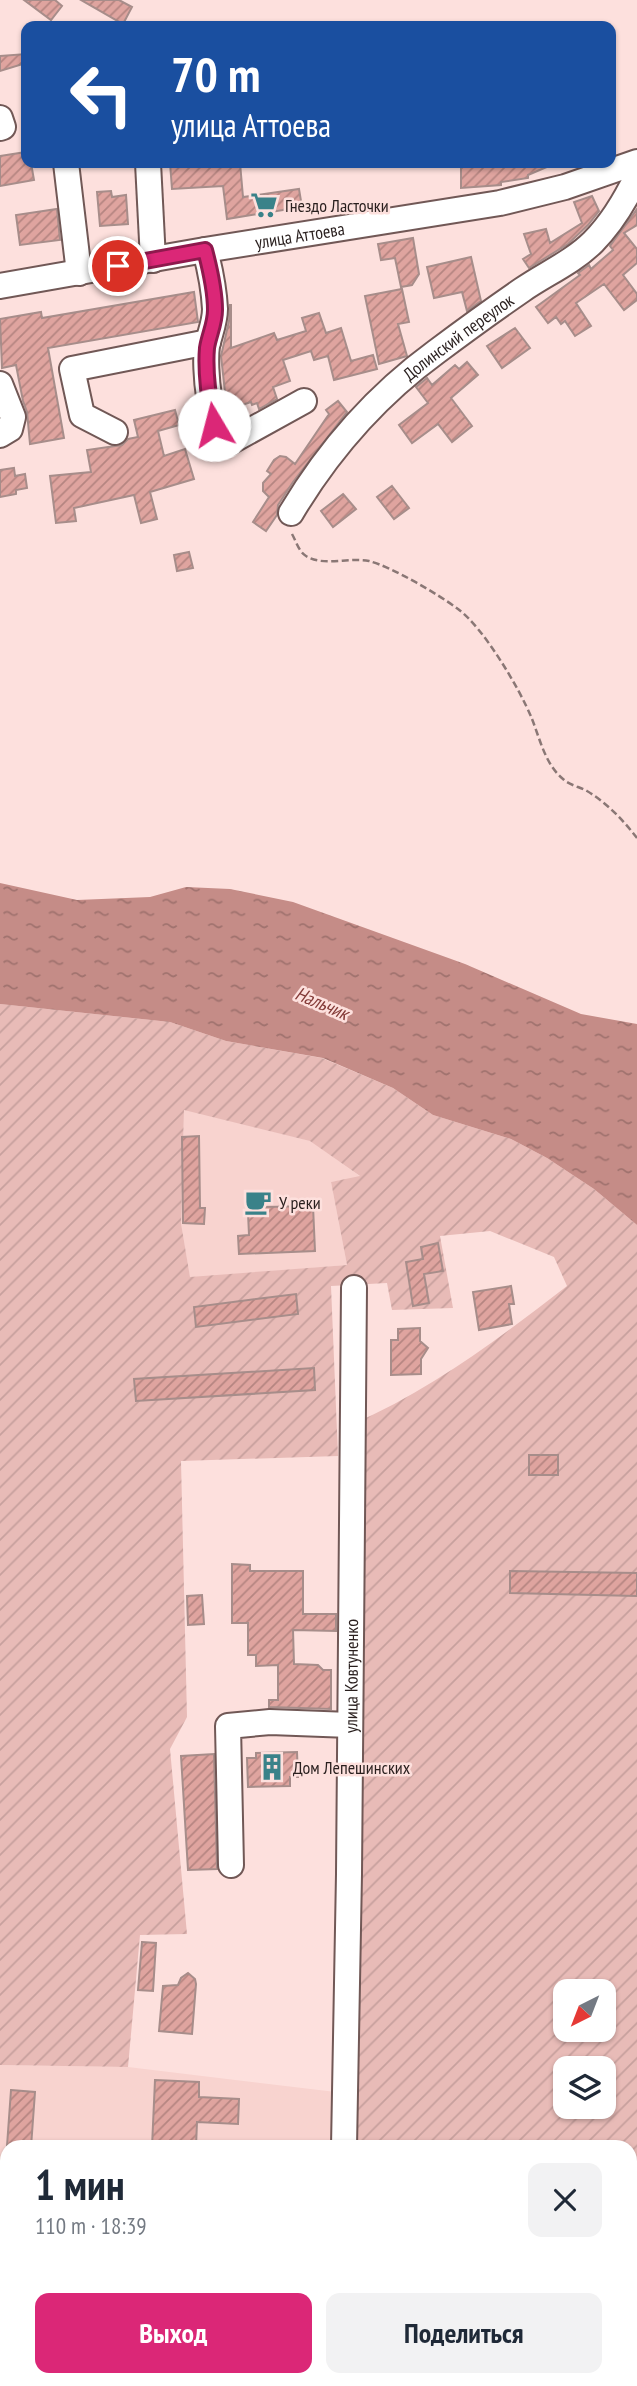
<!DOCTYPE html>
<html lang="ru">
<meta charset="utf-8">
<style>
:root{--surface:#fff;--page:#f2f2f3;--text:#1f2937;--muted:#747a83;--accent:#db2777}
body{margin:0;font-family:"PT Sans Narrow",sans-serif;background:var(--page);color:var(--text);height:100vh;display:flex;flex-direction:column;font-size:26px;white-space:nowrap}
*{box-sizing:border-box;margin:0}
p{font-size:23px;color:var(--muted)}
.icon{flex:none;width:38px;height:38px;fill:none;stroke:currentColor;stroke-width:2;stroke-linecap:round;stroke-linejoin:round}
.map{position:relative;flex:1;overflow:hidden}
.panel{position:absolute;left:0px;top:2140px;width:637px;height:247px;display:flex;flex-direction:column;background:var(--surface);border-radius:21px 21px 0 0;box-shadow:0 2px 5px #0004}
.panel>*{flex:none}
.hud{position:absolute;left:21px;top:21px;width:595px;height:147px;border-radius:14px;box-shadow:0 2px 5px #0004;background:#1a4fa0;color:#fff;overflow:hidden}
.needle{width:46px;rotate:222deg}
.fabs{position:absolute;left:553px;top:1979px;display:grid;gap:14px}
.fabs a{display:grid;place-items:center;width:63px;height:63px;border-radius:14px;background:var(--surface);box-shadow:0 2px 5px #0004;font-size:35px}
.pin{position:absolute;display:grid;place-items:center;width:60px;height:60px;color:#fff;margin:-30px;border:4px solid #fff;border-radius:50%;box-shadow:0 2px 7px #0007}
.me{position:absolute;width:77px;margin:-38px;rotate:352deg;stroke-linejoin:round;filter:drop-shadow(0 0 5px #0008)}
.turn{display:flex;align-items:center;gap:24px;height:147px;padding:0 35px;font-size:32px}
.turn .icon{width:91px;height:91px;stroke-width:2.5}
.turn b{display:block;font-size:49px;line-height:60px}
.round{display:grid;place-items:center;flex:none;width:74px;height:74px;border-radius:14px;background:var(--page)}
.head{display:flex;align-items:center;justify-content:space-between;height:119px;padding:0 35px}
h1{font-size:42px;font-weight:800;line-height:52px}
.action{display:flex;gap:14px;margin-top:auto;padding:14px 35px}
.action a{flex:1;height:80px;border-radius:14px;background:var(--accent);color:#fff;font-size:28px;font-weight:800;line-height:80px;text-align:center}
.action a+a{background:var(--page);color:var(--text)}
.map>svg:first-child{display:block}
.built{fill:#f8d3cf}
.garden{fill:url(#garden-furrows);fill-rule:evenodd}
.water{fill:url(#water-ripples)}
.building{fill:url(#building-hatch);stroke:#a78d8a;stroke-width:2}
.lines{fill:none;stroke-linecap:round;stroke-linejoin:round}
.minor-casing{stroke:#715856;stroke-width:28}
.path{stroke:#8a7775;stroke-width:2.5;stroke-dasharray:7 3.5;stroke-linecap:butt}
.minor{stroke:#fff;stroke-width:24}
.route-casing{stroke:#8e194d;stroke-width:18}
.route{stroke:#db2777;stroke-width:12}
.labels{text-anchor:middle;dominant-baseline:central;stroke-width:5;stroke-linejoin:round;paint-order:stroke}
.poi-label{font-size:18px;fill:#291f1e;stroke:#fde0dd;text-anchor:start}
.street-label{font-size:18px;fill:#291f1e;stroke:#fde0dd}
.water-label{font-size:19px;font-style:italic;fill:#843b38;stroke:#fde0dd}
</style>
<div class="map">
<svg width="637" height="2386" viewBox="0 0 637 2386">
<defs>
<pattern id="garden-furrows" width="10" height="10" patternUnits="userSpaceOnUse" patternTransform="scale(1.75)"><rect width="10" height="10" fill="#e8bbb7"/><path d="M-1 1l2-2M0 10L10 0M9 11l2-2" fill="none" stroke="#c7a09d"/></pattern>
<pattern id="water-ripples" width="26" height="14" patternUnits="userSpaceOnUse" patternTransform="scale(1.75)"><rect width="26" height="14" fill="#c58c87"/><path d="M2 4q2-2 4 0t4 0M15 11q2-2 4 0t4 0" fill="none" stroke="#a0726e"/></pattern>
<pattern id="building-hatch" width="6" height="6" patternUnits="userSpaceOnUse" patternTransform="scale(1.75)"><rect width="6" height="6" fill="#dfa49f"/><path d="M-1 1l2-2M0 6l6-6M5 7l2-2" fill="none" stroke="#b58581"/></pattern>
</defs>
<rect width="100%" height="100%" fill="#fde0dd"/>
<path class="built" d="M184,1109L311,1141L361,1177L331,1182L347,1265L190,1278L181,1223Z
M0,2065L128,2067L344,2093V2147H7V2282L0,2269Z
M55,2380H330L329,2386H55Z"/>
<path class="garden" d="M0,1004L170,1022L226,1041L322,1058L393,1088L433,1115L511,1139L547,1158L594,1189L637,1225V2352H630V2147H344L353,1424C431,1390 500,1338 567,1286L554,1257L490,1231L440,1236L453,1308L392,1310L387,1283L331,1286L338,1456L181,1461L187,1717L170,1749L187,1934L140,1935L128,2067L0,2065ZM184,1110L310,1141L360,1176L331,1182L347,1265L190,1277L181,1223ZM565,1992H604V2030H565ZM565,2068H604V2107H565Z"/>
<path class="water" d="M0,883L77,900L150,897L186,887L230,889L293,902L465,964L581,1014L637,1024V1225L594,1189L547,1158L511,1139L433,1115L393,1088L323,1058L226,1041L170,1022L0,1004Z"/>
<path class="building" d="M24,0H55L62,6L51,20Z
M81,0H119L132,7L123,24Z
M26,54V63L0,71V56Z
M26,152V163H31L34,180L0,186V156Z
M170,163H240L243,197L299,189L302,207L227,219L223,186L172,189Z
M461,163H556L528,175V178L501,182V185L461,188Z
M111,191L112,197L126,195L128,224L100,226L97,192Z
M592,196L599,211L588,225L568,244L529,268L523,259L531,254L524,234L546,229L550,243L582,223L574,202Z
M57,209L60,240L20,245L16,215Z
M637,209V225L624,233L637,249V263L623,275L637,294V300L624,310L604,284L576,303L591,326L575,336L565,321L561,324L556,317L548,323L536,307L580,275L578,273L589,265L591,269L613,250L610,246Z
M413,238L419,274L412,285L401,287L395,258L381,260L378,244Z
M471,257L481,301L467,311L462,292L434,298L427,267Z
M402,289L409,322L398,324L407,356L379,364L365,296Z
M194,292L198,322L48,348L64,438L30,444L27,412L23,401L16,365L2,368L0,319L41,312L42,318Z
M230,305H231V348L274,333L277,340L306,331L302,318L319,313L326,333L341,328L351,361L373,355L377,369L334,380L328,356L314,360L311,351L283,360L290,381L273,387L277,399L259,409L257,403L252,405L251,402L227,410L221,356L229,321Z
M515,328L530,348L502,368L487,346Z
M467,362L478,375L451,398L472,426L452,442L438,424L412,443L399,425L428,403L416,387L427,378L432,385L455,365L459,369Z
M338,401L347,412L293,482L278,505L277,515L266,531L253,522L269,497L263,491V483L271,474L267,471L274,460L280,456L286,457L295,464L329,414L326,410Z
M175,410L179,425L158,431L164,456L185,449L194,479L150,492L157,519L141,523L134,495L74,508L76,521L56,523L50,476L91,472L87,450L122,445L128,439L138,437L134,420Z
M14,468L15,476L25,474L27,488L16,490V494L0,497V470Z
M392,486L409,508L394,519L377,497Z
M343,494L356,509L333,527L321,511Z
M189,552L193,568L177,571L174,555Z
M199,1136L200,1208H205L204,1224L183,1223L182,1137Z
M247,1191H265V1207L313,1206L315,1251L239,1254L238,1236L249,1235Z
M438,1243L443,1271L424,1274L429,1303L413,1306L406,1262L423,1259L421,1247Z
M511,1286L514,1304H509L512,1324L479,1330L473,1292Z
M296,1294L298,1314L196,1327L194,1307Z
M420,1328V1341L428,1348L421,1359V1374L391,1375V1340H398V1329Z
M314,1368L315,1390L136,1401L134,1379Z
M529,1455H558V1475H529Z
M232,1564L250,1565V1571H303V1614H336V1631L293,1630L294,1664L318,1665L323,1670H331V1709L269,1707V1700H278V1665L256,1666V1655H248V1623H232Z
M510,1571L637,1573V1596L510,1593Z
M202,1595L204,1624L188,1625L187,1596Z
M297,1752L298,1777H290V1786L248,1787L247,1758H256V1753Z
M214,1754L217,1869L188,1870L181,1756Z
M142,1942L156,1943L153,1991L138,1990Z
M188,1973L195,1979L196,1984L192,2034L159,2031L163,1986L178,1985L181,1978Z
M155,2080L199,2082V2097L239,2099L238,2124L197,2122L196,2147H152Z
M11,2090L35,2092L31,2147L7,2146Z"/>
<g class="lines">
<defs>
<g id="minor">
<path d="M0,118L3,127L0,128"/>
<path d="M66,163L79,273"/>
<path d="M148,163L153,260"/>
<path d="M205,250C210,269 214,289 215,309C215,322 210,333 207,346C204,366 209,433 228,443L304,401"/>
<path id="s1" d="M0,286L205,250L500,203L565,187L637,162"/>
<path d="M0,384L13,417L10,429L0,435"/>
<path d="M115,432L82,415L72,369L208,342"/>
<path id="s2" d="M291,513C328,451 377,395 436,352C464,331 493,310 522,290C545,274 573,262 593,242C611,224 626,199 637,176"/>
<path d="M231,1865L228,1726L270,1722L350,1725"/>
<path id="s3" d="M344,2147L349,1874L354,1288"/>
<path d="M0,2312H7"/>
<path d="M630,2336H637"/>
<path d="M31,2380V2386"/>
<path d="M340,2386L341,2380"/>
</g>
</defs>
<use href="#minor" class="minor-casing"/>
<path class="path" d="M292,534C296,541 299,552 306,556C324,567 349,557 369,561C392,567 438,594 458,609C483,627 520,689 532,719C540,739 545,764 563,779C569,785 580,787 587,791C607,803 623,820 637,838"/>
<use href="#minor" class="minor"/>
</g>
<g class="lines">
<defs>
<path id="route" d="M118,266L205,250C210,269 215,290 215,310C215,324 209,335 207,348C205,370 209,403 214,425"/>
</defs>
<use href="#route" class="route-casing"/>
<use href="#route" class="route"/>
</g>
<defs>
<symbol id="supermarket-bare" viewBox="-9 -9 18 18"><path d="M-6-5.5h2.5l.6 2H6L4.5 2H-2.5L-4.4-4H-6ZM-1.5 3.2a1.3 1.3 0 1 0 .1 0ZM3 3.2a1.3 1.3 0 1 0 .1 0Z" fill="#3a8289" stroke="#fde0dd" stroke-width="2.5" paint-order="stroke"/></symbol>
<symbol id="cafe-bare" viewBox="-9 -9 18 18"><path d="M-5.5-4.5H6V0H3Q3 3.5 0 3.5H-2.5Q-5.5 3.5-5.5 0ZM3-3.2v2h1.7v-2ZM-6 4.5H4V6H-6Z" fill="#3a8289" stroke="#fde0dd" stroke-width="2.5" paint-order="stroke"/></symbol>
<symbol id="building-bare" viewBox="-9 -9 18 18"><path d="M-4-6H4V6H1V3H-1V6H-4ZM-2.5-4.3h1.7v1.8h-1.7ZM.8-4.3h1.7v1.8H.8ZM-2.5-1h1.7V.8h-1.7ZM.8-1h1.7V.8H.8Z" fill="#3a8289" stroke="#fde0dd" stroke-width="2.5" paint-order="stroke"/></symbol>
</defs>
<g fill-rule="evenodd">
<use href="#supermarket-bare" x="245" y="186" width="38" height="38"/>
<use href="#cafe-bare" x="239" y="1183" width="38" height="38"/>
<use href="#building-bare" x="253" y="1748" width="38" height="38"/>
</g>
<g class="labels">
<g class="poi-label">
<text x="285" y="205">Гнездо Ласточки</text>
<text x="279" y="1202">У реки</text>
<text x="293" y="1767">Дом Лепешинских</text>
</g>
<g class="street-label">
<text stroke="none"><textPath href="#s1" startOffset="304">улица Аттоева</textPath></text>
<text stroke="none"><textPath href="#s2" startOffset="245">Долинский переулок</textPath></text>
<text stroke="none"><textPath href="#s3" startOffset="471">улица Ковтуненко</textPath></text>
</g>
<g class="water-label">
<text transform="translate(322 1003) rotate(23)">Нальчик</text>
</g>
</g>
</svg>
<div class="fabs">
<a><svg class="needle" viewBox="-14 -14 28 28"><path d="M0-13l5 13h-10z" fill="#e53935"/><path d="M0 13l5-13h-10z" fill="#747a83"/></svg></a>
<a><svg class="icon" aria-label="layers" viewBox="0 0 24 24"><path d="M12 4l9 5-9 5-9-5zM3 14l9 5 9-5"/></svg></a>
</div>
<div class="pin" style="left:118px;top:266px;background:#d93025"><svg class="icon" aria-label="arrive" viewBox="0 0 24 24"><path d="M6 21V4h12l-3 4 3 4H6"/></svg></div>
<svg class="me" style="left:214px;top:425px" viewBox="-20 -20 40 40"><circle r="19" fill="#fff"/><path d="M0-13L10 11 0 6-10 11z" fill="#db2777"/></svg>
<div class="hud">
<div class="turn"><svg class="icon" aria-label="left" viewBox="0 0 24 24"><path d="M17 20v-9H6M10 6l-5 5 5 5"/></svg><div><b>70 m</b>улица Аттоева</div></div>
</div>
<section class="panel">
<div class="head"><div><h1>1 мин</h1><p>110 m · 18:39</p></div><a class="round"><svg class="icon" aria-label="close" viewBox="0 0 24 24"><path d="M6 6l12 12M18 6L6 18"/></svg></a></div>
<div class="action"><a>Выход</a><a>Поделиться</a></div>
</section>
</div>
